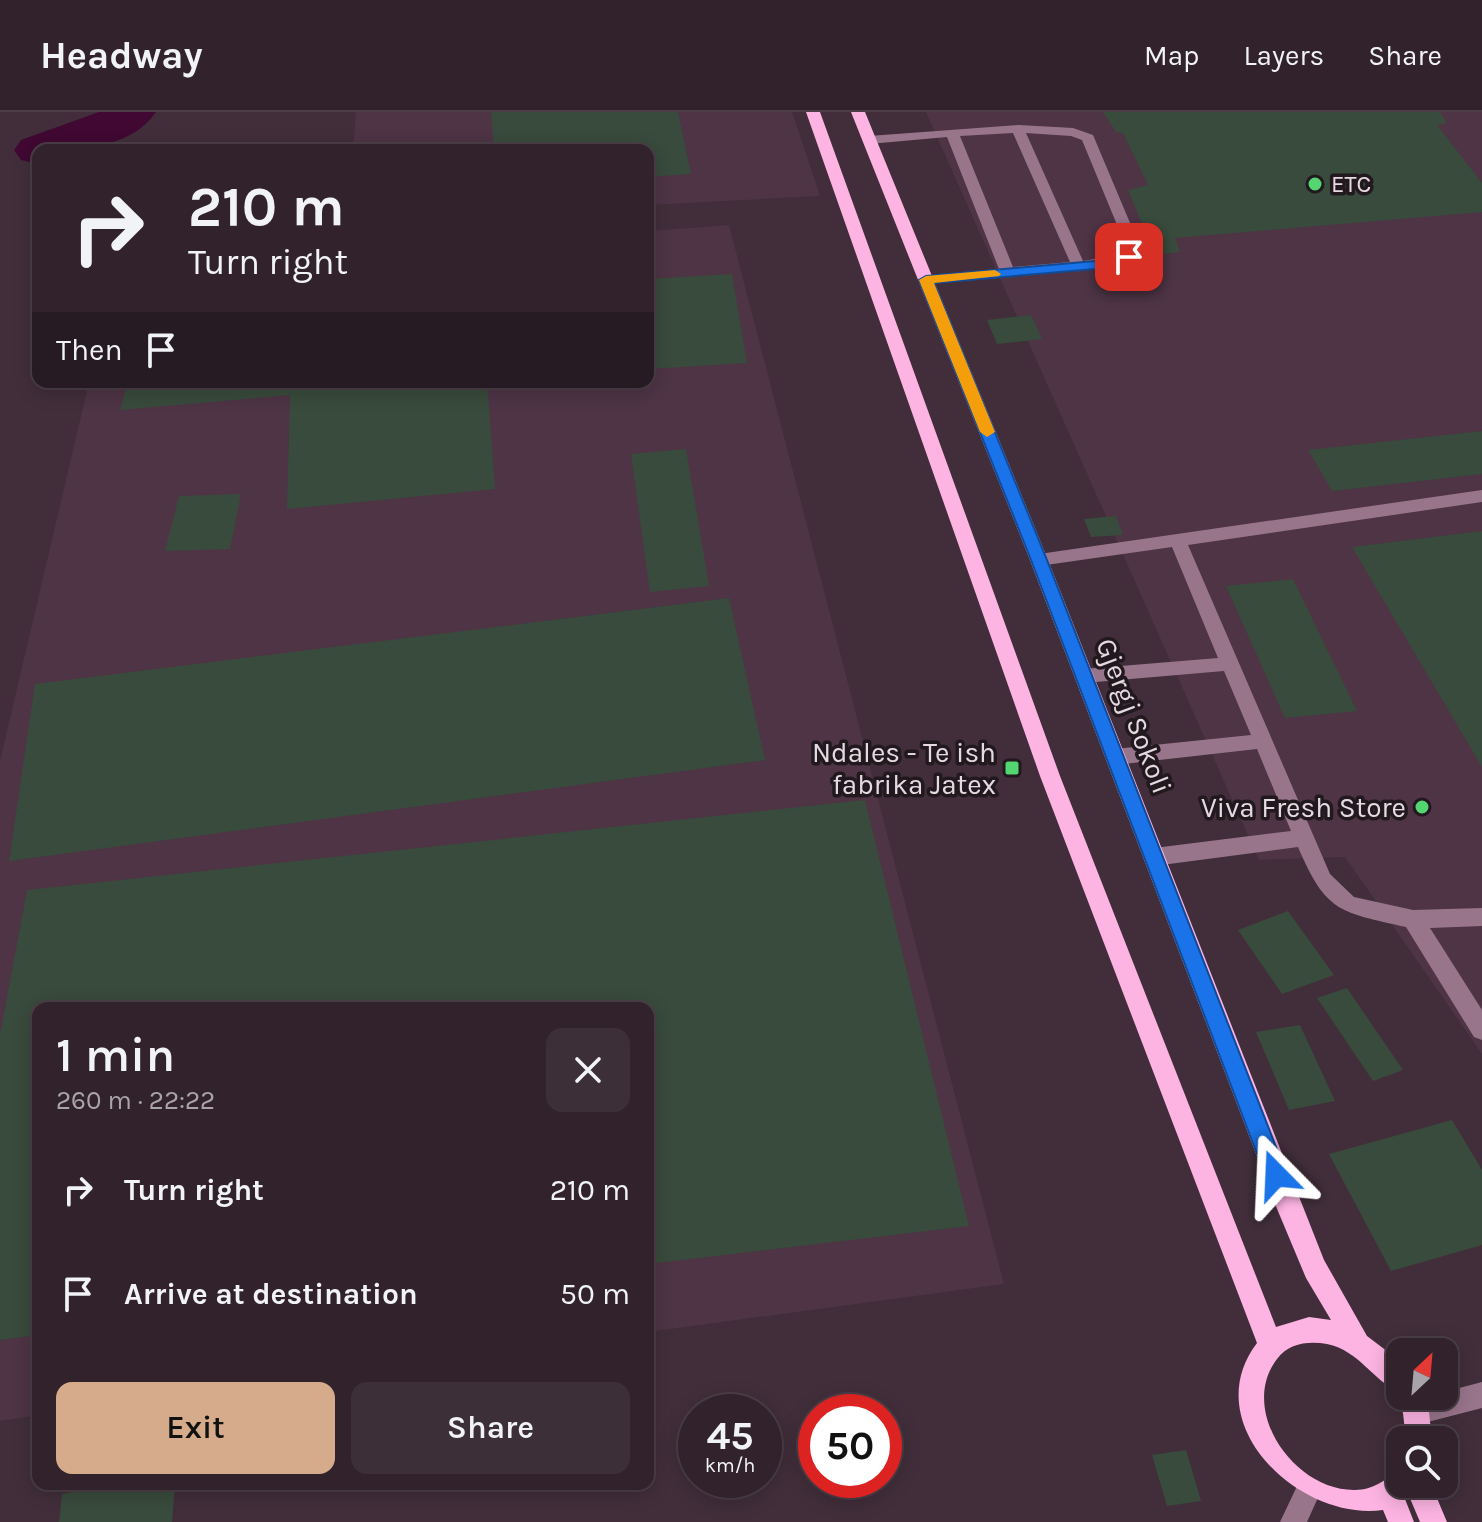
<!DOCTYPE html>
<meta charset="utf-8">
<style>
:root{--surface:#31222c;--page:#3d2f38;--text:#f1f3f6;--muted:#a8a4a9;--line:#4c3f48;--accent:#d6ab8b}
body{margin:0;font-family:Karla,sans-serif;background:var(--page);color:var(--text);height:100vh;display:flex;flex-direction:column;font-size:30px;white-space:nowrap}
*{box-sizing:border-box;margin:0}
p{font-size:26px;color:var(--muted)}
.icon{flex:none;width:44px;height:44px;fill:none;stroke:currentColor;stroke-width:2;stroke-linecap:round;stroke-linejoin:round}
.map{position:relative;flex:1;overflow:hidden}
.drawer{position:absolute;left:32px;top:890px;width:622px;height:488px;display:flex;flex-direction:column;background:var(--surface);border-radius:16px;box-shadow:0 4px 20px #0003,0 0 0 2px var(--line)}
.drawer>*{flex:none}
.top-card{position:absolute;left:32px;top:32px;width:622px;height:244px;border-radius:16px;box-shadow:0 4px 20px #0003,0 0 0 2px var(--line);background:#31222c;color:var(--text);overflow:hidden}
.needle{width:52px;rotate:26deg}
.controls{position:absolute;left:1386px;top:1226px;display:grid;gap:16px}
.controls a{display:grid;place-items:center;width:72px;height:72px;border-radius:16px;background:var(--surface);box-shadow:0 4px 20px #0003,0 0 0 2px var(--line);font-size:40px}
.speed{position:absolute;left:678px;top:1282px;display:flex;gap:16px;font-size:40px;font-weight:700;text-align:center}
.speed>*{display:grid;place-content:center;width:104px;height:104px;border-radius:50%;background:var(--surface);box-shadow:0 4px 20px #0003,0 0 0 2px var(--line);line-height:1}
.speed small{font-size:20px;font-weight:400}
.speed .limit{border:12px solid #d22;background:#fff;color:#111}
.pin{position:absolute;display:grid;place-items:center;width:68px;height:68px;color:#fff;margin:-34px;border-radius:16px;box-shadow:0 4px 12px #0006}
.me{position:absolute;width:88px;margin:-44px;rotate:339deg;stroke-linejoin:round;filter:drop-shadow(0 0 6px #0008)}
.turn{display:flex;align-items:center;gap:28px;height:168px;padding:0 24px;font-size:36px}
.turn .icon{width:104px;height:104px;stroke-width:2.5}
.turn b{display:block;font-size:56px;line-height:68px}
.then{display:flex;align-items:center;height:76px;padding:0 24px;background:#0003;gap:16px;font-size:30px}
.round{display:grid;place-items:center;flex:none;width:84px;height:84px;border-radius:16px;background:var(--page)}
.summary{display:flex;align-items:center;justify-content:space-between;height:136px;padding:0 24px}
h1{font-size:48px;font-weight:600;line-height:60px}
.action{display:flex;gap:16px;margin-top:auto;padding:16px 24px}
.action a{flex:1;height:92px;border-radius:16px;background:var(--accent);color:#111;font-size:32px;font-weight:600;line-height:92px;text-align:center}
.action a+a{background:var(--page);color:var(--text)}
ul{padding:0;list-style:none}
li{display:flex;align-items:center;gap:24px;height:104px;padding:0 24px}
li div{flex:1}
li b{display:block;font-size:30px}
li em{font-style:normal}
header{display:flex;align-items:center;gap:48px;box-sizing:border-box;height:112px;padding:0 40px;background:var(--surface);border-bottom:2px solid var(--line)}
header strong{font-size:38px}
nav{display:flex;gap:44px;margin-inline-start:auto;font-size:28px}
.map>svg:first-child{display:block}
.built{fill:#4e3445}
.lines{fill:none;stroke-linecap:round;stroke-linejoin:round}
.river{fill:#400832;fill-rule:evenodd}
.building{fill:#394b3c}
.minor{fill:#99758c;fill-rule:evenodd}
.major{fill:#fdb4e3;fill-rule:evenodd}
.route{fill:#1a73e8;stroke:#114b97;stroke-width:2}
.slow{fill:#f59e0b}
.poi-dot{fill:#53d672;stroke:#22191f;stroke-width:3}
.labels{text-anchor:middle;dominant-baseline:central;stroke-width:7;stroke-linejoin:round;paint-order:stroke}
.far-poi-label{font-size:24px;fill:#e6d9e1;stroke:#22191f;text-anchor:start}
.street-label{font-size:28px;fill:#e6d9e1;stroke:#22191f}
.poi-label{font-size:28px;fill:#e6d9e1;stroke:#22191f;text-anchor:end}
</style>
<header>
<strong>Headway</strong>
<nav><a>Map</a><a>Layers</a><a>Share</a></nav>
</header>
<div class="map">
<svg width="1482" height="1410" viewBox="0 0 1482 1410">
<rect width="100%" height="100%" fill="#412e3a"/>
<path class="built" d="M356,0H792L820,84L648,93V38H353Z
M926,0H1482V942L1345,745L1259,748Z
M729,113L1004,1172L648,1220V896H38V1303L0,1309V649L89,270H648V119Z"/>
<g class="lines">
<path class="river" d="M99,0H156C131,37 78,38 38,38V52L21,48L14,38L21,28Z"/>
</g>
<path class="building" d="M491,0H678L691,62L648,65V38H494Z
M1103,0H1440L1447,11L1437,13L1482,71V100L1175,126L1180,140L1155,143L1128,78L1148,73L1123,21L1116,20Z
M732,162L747,251L648,257V167Z
M1031,203L1042,227L997,232L987,208Z
M128,270H487L495,377L287,397L290,283L120,298Z
M1482,319V362L1332,379L1308,338Z
M686,337L709,474L650,480L631,342Z
M241,382L230,437L165,439L179,384Z
M1116,404L1123,423L1091,425L1084,407Z
M1482,419V655L1352,435Z
M1293,467L1357,599L1285,606L1226,474Z
M729,486L765,648L9,749L35,572Z
M865,688L969,1114L648,1152V896H38V1223L0,1228V923L27,778Z
M1288,799L1334,863L1282,882L1238,818Z
M1347,876L1403,958L1373,969L1317,886Z
M1300,913L1335,989L1289,998L1256,920Z
M1452,1008L1482,1058V1133L1391,1159L1329,1042Z
M1186,1338L1201,1389L1167,1394L1152,1343Z
M122,1372H175L172,1410H59L62,1382Z"/>
<g class="lines">
<path class="minor" d="M1019,13L1073,16L1093,23L1141,137L1134,148L1116,154L921,171L919,168L926,164L999,157L947,25L869,32L862,28L869,24ZM1013,21L1070,150L1013,155L960,24ZM1026,21L1071,24L1082,28L1127,137L1124,142L1083,149Z
M1482,378V390L1188,433L1330,762L1354,785L1413,798L1482,796V814L1430,816L1482,898V928L1474,925L1406,815C1340,800 1326,801 1298,735L1154,754L1147,751L1144,745L1147,739L1154,736L1291,719L1257,637L1115,653L1108,650L1105,645L1108,640L1115,637L1251,623L1224,559L1084,571L1075,564L1084,557L1218,546L1172,435L1039,454L1030,448L1039,442Z
M1482,1270V1296L1416,1313L1407,1309L1403,1300L1407,1291L1428,1284H1444V1280Z
M1308,1366L1317,1370L1321,1379L1307,1410H1280L1299,1370Z"/>
<path class="major" d="M806,0H820L1060,664L1276,1215L1309,1205L1331,1208L1306,1166L1275,1092L1030,448L851,0H865L1048,448L1324,1148L1367,1224L1400,1249V1284H1422L1429,1300L1432,1328H1406L1403,1301L1396,1284L1398,1279C1373,1269 1360,1239 1327,1232C1308,1229 1289,1231 1277,1247C1238,1298 1294,1379 1355,1378C1374,1378 1384,1367 1400,1360V1372H1431L1447,1410H1420L1409,1384L1405,1387L1414,1410H1388L1383,1398C1299,1410 1196,1311 1257,1231L1040,664Z"/>
</g>
<path class="route" d="M1129,141L1136,145L1134,148L1095,157L934,171L1047,448L1287,1063L1283,1071L1276,1074L1268,1071L1265,1063L1031,448L919,168L926,164L1095,149Z"/>
<path class="slow" d="M995,158L1001,162L999,164L934,171L995,320L987,325L980,320L919,168L926,164Z"/>
<g class="poi-dot">
<circle cx="1315" cy="72" r="8"/>
<rect x="1004" y="648" width="16" height="16" rx="4"/>
<circle cx="1422" cy="695" r="8"/>
</g>
<g class="labels">
<g class="far-poi-label">
<text x="1331" y="72">ETC</text>
</g>
<g class="street-label">
<text transform="translate(1134 604) rotate(69)">Gjergj Sokoli</text>
</g>
<g class="poi-label">
<text x="996" y="640">Ndales - Te ish<tspan x="996" dy="32">fabrika Jatex</tspan></text>
<text x="1406" y="695">Viva Fresh Store</text>
</g>
</g>
</svg>
<div class="controls">
<a><svg class="needle" viewBox="-14 -14 28 28"><path d="M0-13l5 13h-10z" fill="#e53935"/><path d="M0 13l5-13h-10z" fill="#a8a4a9"/></svg></a>
<a><svg class="icon" aria-label="search" viewBox="0 0 24 24"><circle cx="10" cy="10" r="6"/><path d="M15 15l6 6"/></svg></a>
</div>
<div class="speed"><div>45<small>km/h</small></div><div class="limit">50</div></div>
<div class="pin" style="left:1129px;top:145px;background:#d93025"><svg class="icon" aria-label="arrive" viewBox="0 0 24 24"><path d="M6 21V4h12l-3 4 3 4H6"/></svg></div>
<svg class="me" style="left:1276px;top:1063px" viewBox="-20 -20 40 40"><path d="M0-17L14 15 0 8-14 15z" fill="#1a73e8" stroke="#fff" stroke-width="4"/></svg>
<div class="top-card">
<div class="turn"><svg class="icon" aria-label="right" viewBox="0 0 24 24"><path d="M7 20v-9h11M14 6l5 5-5 5"/></svg><div><b>210 m</b>Turn right</div></div>
<div class="then">Then<svg class="icon" aria-label="arrive" viewBox="0 0 24 24"><path d="M6 21V4h12l-3 4 3 4H6"/></svg></div>
</div>
<section class="drawer">
<div class="summary"><div><h1>1 min</h1><p>260 m · 22:22</p></div><a class="round"><svg class="icon" aria-label="close" viewBox="0 0 24 24"><path d="M6 6l12 12M18 6L6 18"/></svg></a></div>
<ul>
<li><svg class="icon" aria-label="right" viewBox="0 0 24 24"><path d="M7 20v-9h11M14 6l5 5-5 5"/></svg><div><b>Turn right</b></div><em>210 m</em></li>
<li><svg class="icon" aria-label="arrive" viewBox="0 0 24 24"><path d="M6 21V4h12l-3 4 3 4H6"/></svg><div><b>Arrive at destination</b></div><em>50 m</em></li>
</ul>
<div class="action"><a>Exit</a><a>Share</a></div>
</section>
</div>
